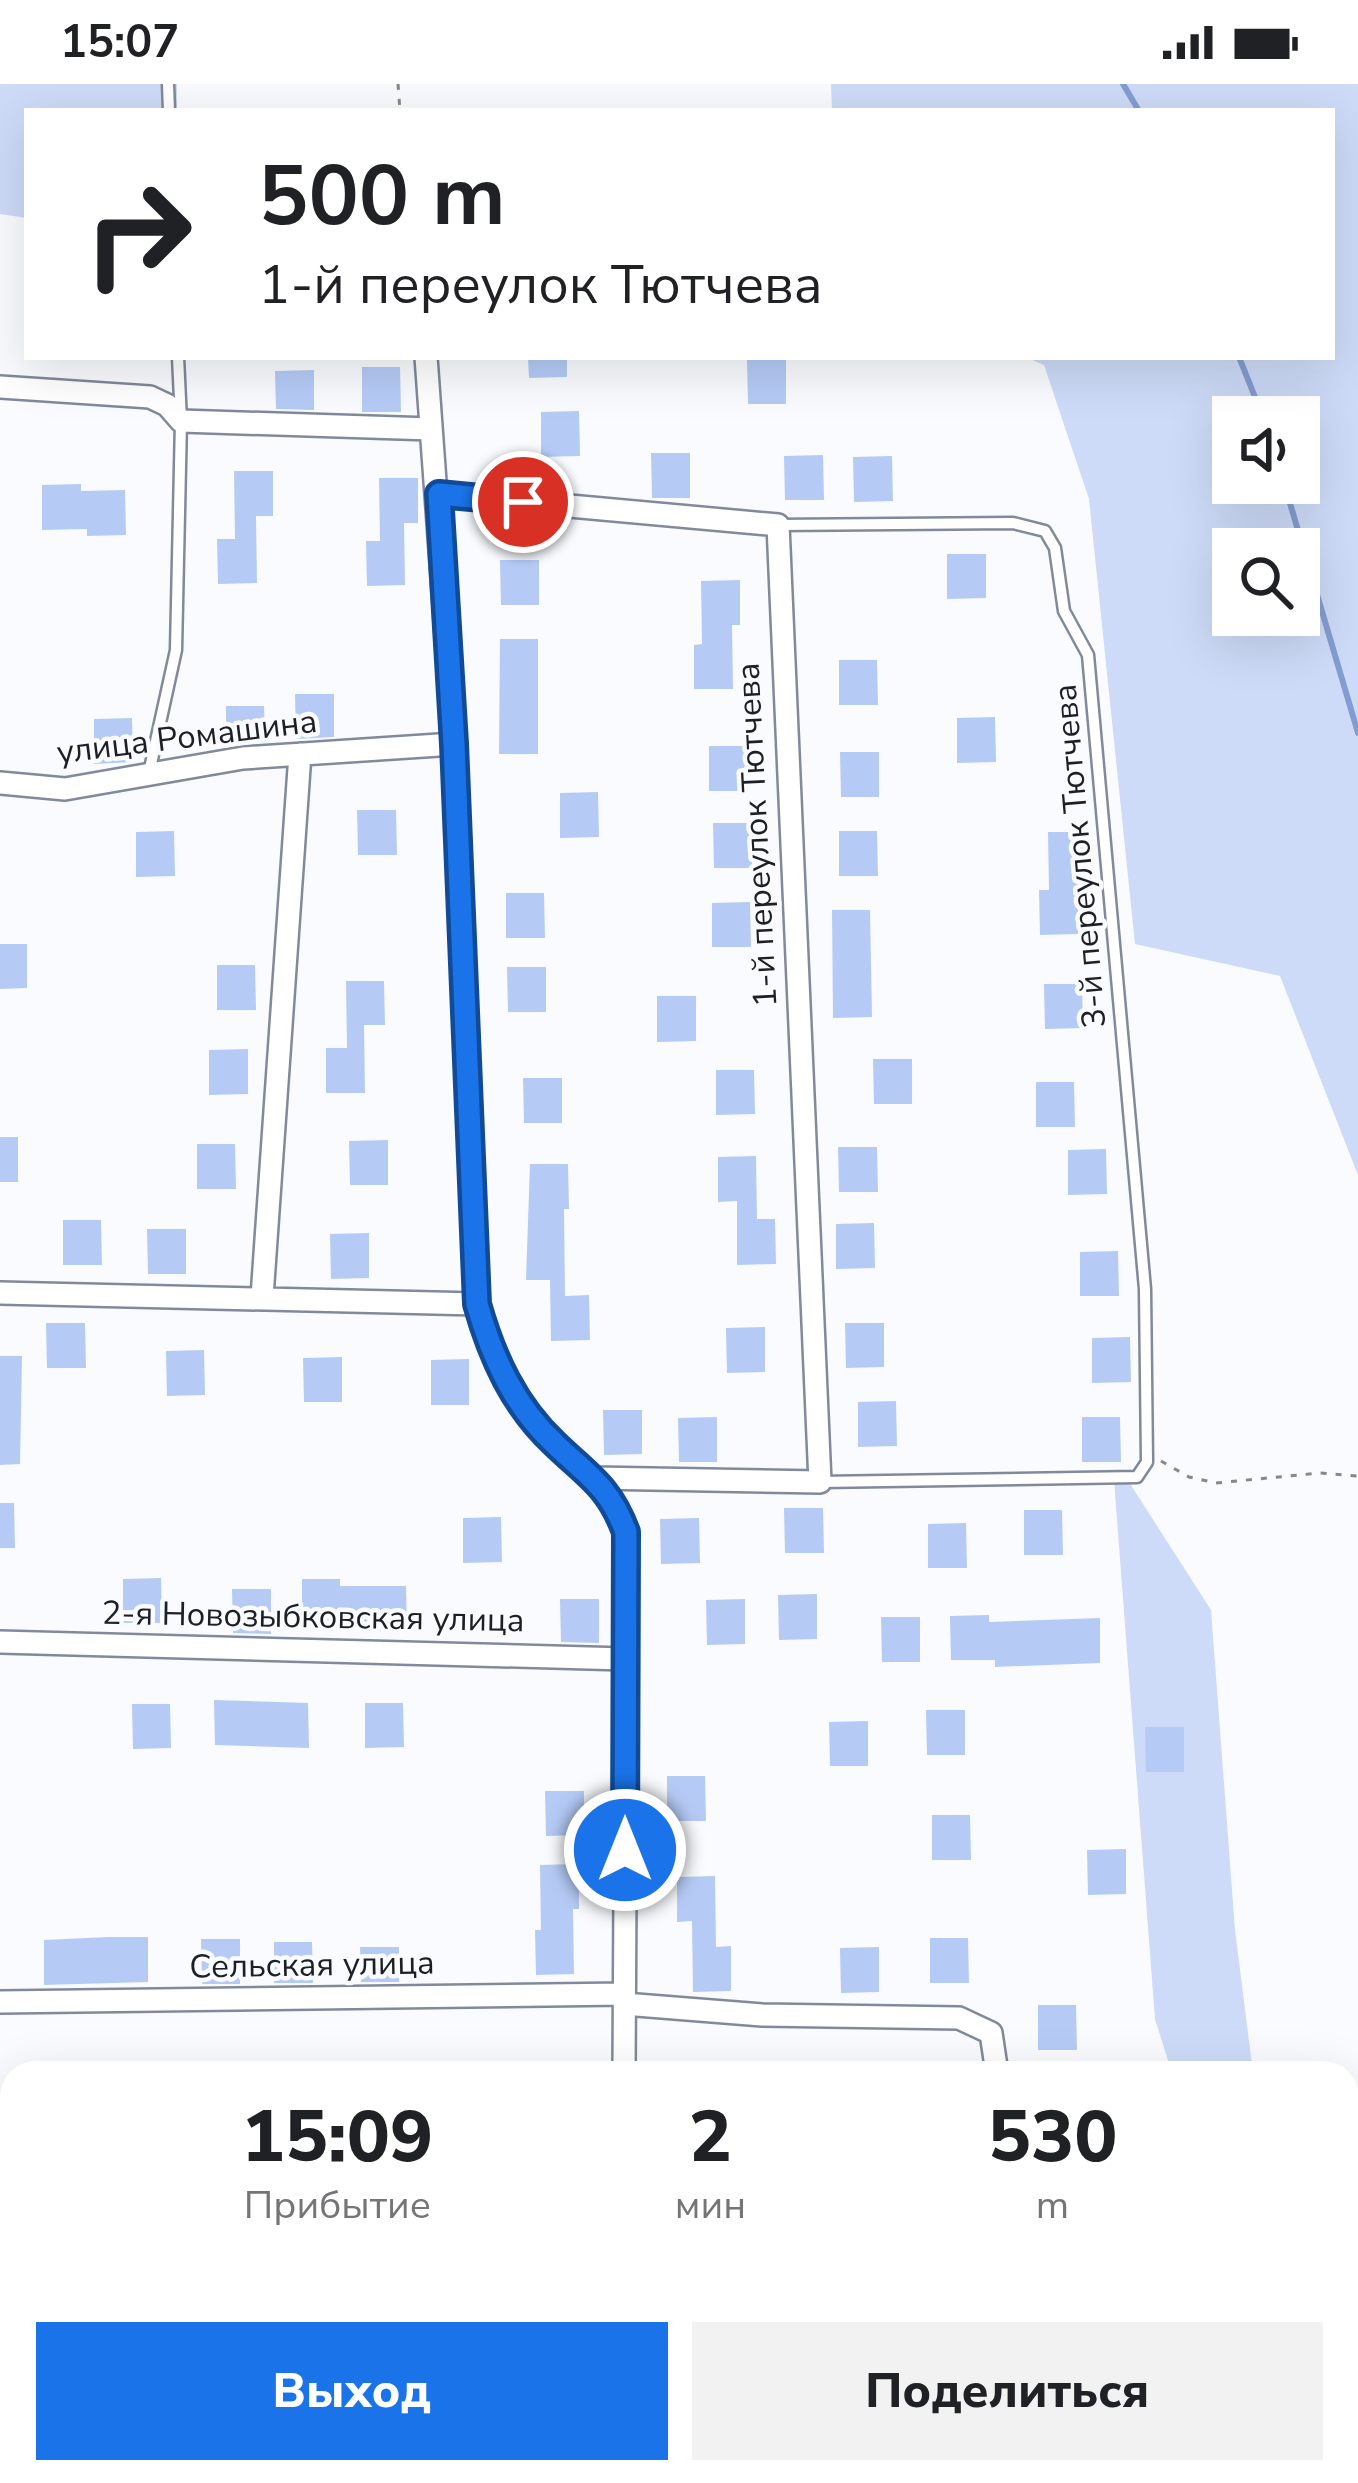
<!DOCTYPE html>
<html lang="ru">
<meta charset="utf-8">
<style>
:root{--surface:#fff;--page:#f2f2f2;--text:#202124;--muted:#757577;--accent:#1a73e8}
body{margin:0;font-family:"Nunito Sans",sans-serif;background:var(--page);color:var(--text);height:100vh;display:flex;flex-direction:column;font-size:45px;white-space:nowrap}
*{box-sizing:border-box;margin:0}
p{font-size:39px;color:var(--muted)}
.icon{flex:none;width:66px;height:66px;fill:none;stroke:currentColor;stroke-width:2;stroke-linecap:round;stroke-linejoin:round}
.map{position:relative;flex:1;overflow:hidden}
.sheet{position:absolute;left:0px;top:1977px;width:1359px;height:423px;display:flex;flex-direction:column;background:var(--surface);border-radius:36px 36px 0 0;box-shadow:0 12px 48px #0002}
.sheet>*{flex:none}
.top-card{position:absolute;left:24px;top:24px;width:1311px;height:252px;border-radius:0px;box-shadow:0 12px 48px #0002;background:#fff;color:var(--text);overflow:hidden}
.fabs{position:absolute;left:1212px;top:312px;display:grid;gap:24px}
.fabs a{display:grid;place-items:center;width:108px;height:108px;border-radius:0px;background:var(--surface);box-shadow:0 12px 48px #0002;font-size:60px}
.pin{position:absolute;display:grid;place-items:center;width:102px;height:102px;color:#fff;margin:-51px;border:6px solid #fff;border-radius:50%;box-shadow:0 3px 12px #0007}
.me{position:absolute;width:132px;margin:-66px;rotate:0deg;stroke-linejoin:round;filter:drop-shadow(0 0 9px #0008)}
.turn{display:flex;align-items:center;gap:42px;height:252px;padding:0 36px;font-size:54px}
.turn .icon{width:156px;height:156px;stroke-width:2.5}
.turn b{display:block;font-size:84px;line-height:102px}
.eta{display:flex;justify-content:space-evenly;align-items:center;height:204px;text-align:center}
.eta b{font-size:72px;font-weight:800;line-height:84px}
.action{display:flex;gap:24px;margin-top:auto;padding:24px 36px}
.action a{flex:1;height:138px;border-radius:0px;background:var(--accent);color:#fff;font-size:48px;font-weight:800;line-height:138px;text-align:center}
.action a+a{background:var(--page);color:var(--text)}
.status{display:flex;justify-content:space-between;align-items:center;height:84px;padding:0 60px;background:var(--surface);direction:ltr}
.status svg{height:33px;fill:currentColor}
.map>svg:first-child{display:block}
.green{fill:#cddbf8;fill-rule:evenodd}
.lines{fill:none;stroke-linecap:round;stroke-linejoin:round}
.stream{stroke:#849dd1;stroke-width:6}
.building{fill:#b5cbf6}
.lane-casing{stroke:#81899a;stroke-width:15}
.street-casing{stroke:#81899a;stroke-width:26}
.path{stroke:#85888d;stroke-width:3;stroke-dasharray:6 9;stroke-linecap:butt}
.lane{stroke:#fff;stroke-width:10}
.street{stroke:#fff;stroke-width:21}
.route-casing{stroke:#114b97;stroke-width:30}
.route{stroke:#1a73e8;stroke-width:21}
.labels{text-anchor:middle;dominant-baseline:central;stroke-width:9;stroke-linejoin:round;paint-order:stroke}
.street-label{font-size:33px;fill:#1c1f26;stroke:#f9fbfe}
</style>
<div class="status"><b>15:07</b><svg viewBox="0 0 49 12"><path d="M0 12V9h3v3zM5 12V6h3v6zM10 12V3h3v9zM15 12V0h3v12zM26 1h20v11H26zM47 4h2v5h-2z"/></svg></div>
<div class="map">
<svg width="1358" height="2399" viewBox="0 0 1358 2399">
<rect width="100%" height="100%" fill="#f9fbfe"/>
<path class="green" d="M0,0H177V27H27V134L0,130Z
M831,0H1358V1091L1280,892L1135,860L1089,415L1044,281L1025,273H1332V27H832ZM1233,333H1299V399H1233ZM1299,465V531H1233V465Z
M1127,1395L1211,1526L1235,1846L1253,1989H1172L1155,1935L1114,1396Z
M1347,2244L1358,2263V2382L1347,2378Z"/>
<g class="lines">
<path class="stream" d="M1123,0L1139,27
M1239,273L1263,333
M1284,399L1358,649"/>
</g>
<path class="building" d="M528,273H567V293L529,294Z
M786,275V320H748L747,276Z
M362,283H400L401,328H362Z
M314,286V326L276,325L275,287Z
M579,327L580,372L541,373V328Z
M651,369H690V414H652Z
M823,371L824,416H785L784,372Z
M892,372L893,417L854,418L853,373Z
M234,387H273V432H256L257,499L218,500L217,455H235Z
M379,394H418V439H404L405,501L367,502L366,457H380Z
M81,400V407L125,406L126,451L87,452V445L42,446V401Z
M947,470H986V514L947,515Z
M500,476H539V521H501Z
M740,496V541H732L733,605H694V561L702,560L701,497Z
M500,555H538V670H499Z
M839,576H877L878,621H839Z
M295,610H334V653L296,655Z
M226,622H264L265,658L226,662Z
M995,633L996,678L957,679V634Z
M132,634L133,678L94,680V635Z
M709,662H747L748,707H709Z
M840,668H879V713H841Z
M598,708L599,753L560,754V709Z
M357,726H396L397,771H358Z
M713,739H752V784H714Z
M174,747L175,792L136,793V748Z
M839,747H877L878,792H839Z
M1048,748H1087V793H1078V850L1040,851L1039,806H1049Z
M506,809H544L545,854H506Z
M750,818L751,863H712V819Z
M832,826H870L872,933L833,934Z
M0,860H27V904L0,905Z
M217,881H255L256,926H217Z
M507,883H546V928H508Z
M346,897H384L385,941H364L365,1009H326V964H347Z
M1044,900H1082L1083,944L1045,945Z
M657,912H696V957L657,958Z
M248,965V1010L209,1011V966Z
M873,975H912V1020H874Z
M716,986H754L755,1030L716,1031Z
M523,994H562V1039H524Z
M1036,998H1074L1075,1043H1036Z
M0,1053H18V1098H0Z
M388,1056V1101H350L349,1057Z
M197,1060H235L236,1105H197Z
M838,1063H877L878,1108H839Z
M1106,1065L1107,1110L1068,1111V1066Z
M756,1072L757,1135H775L776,1180L737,1181V1117L718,1118V1073Z
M530,1080H568L569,1125H564L565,1212L589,1211L590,1256L551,1257L550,1196H526Z
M63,1136H101L102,1181H63Z
M874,1139L875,1184L836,1185V1140Z
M147,1145H186V1190H148Z
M369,1149V1194L331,1195L330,1150Z
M1118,1167L1119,1212H1080V1168Z
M46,1239H85L86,1284H47Z
M845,1239H884V1283L846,1284Z
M765,1243V1288L727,1289L726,1244Z
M1130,1253L1131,1298L1092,1299V1254Z
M204,1266L205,1311L167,1312L166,1267Z
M0,1272H22L20,1380L0,1381Z
M342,1273V1318H304L303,1274Z
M469,1275V1321H431V1276Z
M896,1317L897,1362L858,1363V1318Z
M603,1326H642V1370L604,1371Z
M717,1333V1378H679L678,1334Z
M1082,1333H1120L1121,1378H1082Z
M0,1419H14L15,1464H0Z
M784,1424H823L824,1469H785Z
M1024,1426H1062L1063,1471H1024Z
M501,1433L502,1478L463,1479V1434Z
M699,1434L700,1479L661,1480L660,1435Z
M966,1439L967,1484H928V1440Z
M161,1494L162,1539H123V1495Z
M302,1495H340V1502H406L407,1547H368V1540H302Z
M232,1505H271V1550L233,1549Z
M817,1510V1555L779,1556L778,1511Z
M560,1515H599V1559L561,1558Z
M745,1515V1560L707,1561L706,1516Z
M989,1531V1538L1100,1534V1579L995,1583V1576H951L950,1532Z
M881,1533H920V1578H882Z
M214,1616L308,1619L309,1664L215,1661Z
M365,1619H403L404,1663L365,1664Z
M132,1620H170L171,1664L133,1665Z
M926,1626H965V1671H927Z
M868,1637V1682H830L829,1638Z
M1145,1643H1184V1688H1146Z
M667,1692H705L706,1737H667Z
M545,1707H584V1751L546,1752Z
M932,1731H970L971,1776H932Z
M1126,1765V1810L1088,1811L1087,1766Z
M579,1780V1825H573L574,1890L536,1891L535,1846H541L540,1781Z
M715,1792L716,1863L731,1862V1907L693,1908L692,1837L677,1838V1793Z
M109,1853H148V1898L44,1901V1856Z
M930,1854H968L969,1899H930Z
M201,1855H240V1900H202Z
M274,1858H312L313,1899H274Z
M360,1863H399V1898H361Z
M879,1863V1908L841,1909L840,1864Z
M1038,1921H1076L1077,1966H1038Z"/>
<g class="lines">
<defs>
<path id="lane" d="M168,0L169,27
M778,441L1013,439L1045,447L1055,464L1064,527L1088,571L1145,1205L1147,1378L1137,1393L820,1398
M149,689L176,566L181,337L178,273"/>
<path id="street" d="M426,273L454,660L477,1220C492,1273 514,1321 555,1360C588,1392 609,1403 627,1447L624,1989
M0,303L150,313L167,321L181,337L431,345
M438,410L778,441L820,1398L594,1394
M0,699L65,705L243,674L454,660
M0,1209L477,1220
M262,1213L300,670
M0,1558L625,1575
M0,1918L624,1910
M624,1920L762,1931L959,1934L991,1949L997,1989
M0,2285L12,2284
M624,2399V2388
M992,2399V2388"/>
</defs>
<use href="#lane" class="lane-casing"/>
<use href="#street" class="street-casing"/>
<path class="path" d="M398,0L400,27
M1161,1377L1189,1393L1216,1399L1320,1389L1358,1392"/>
<use href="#lane" class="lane"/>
<use href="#street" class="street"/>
</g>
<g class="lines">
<defs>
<path id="route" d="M523,418L439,410L454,660L477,1220C492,1273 514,1322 555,1360C588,1392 609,1402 626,1448L625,1766"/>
</defs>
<use href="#route" class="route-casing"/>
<use href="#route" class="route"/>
</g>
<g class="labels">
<g class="street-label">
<text transform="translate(187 653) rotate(-7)">улица Ромашина</text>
<text transform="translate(757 751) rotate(-93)">1-й переулок Тютчева</text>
<text transform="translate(1080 772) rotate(-95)">3-й переулок Тютчева</text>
<text transform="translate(313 1533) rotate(1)">2-я Новозыбковская улица</text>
<text transform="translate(312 1881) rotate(-1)">Сельская улица</text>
</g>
</g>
</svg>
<div class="fabs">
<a><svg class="icon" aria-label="sound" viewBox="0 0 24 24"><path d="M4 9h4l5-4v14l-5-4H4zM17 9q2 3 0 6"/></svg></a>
<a><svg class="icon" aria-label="search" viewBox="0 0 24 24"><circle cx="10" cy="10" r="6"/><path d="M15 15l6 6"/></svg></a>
</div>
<div class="pin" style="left:523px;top:418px;background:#d93025"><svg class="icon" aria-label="arrive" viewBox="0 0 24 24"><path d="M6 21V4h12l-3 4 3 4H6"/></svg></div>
<svg class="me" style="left:625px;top:1766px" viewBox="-20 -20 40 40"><circle r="17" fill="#1a73e8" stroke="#fff" stroke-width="3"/><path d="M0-11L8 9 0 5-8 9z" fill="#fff"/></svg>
<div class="top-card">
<div class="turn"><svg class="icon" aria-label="right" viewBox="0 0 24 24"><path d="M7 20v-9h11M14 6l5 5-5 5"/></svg><div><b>500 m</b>1-й переулок Тютчева</div></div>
</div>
<section class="sheet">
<div class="eta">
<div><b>15:09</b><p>Прибытие</p></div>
<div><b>2</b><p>мин</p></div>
<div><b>530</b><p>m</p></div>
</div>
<div class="action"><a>Выход</a><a>Поделиться</a></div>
</section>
</div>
